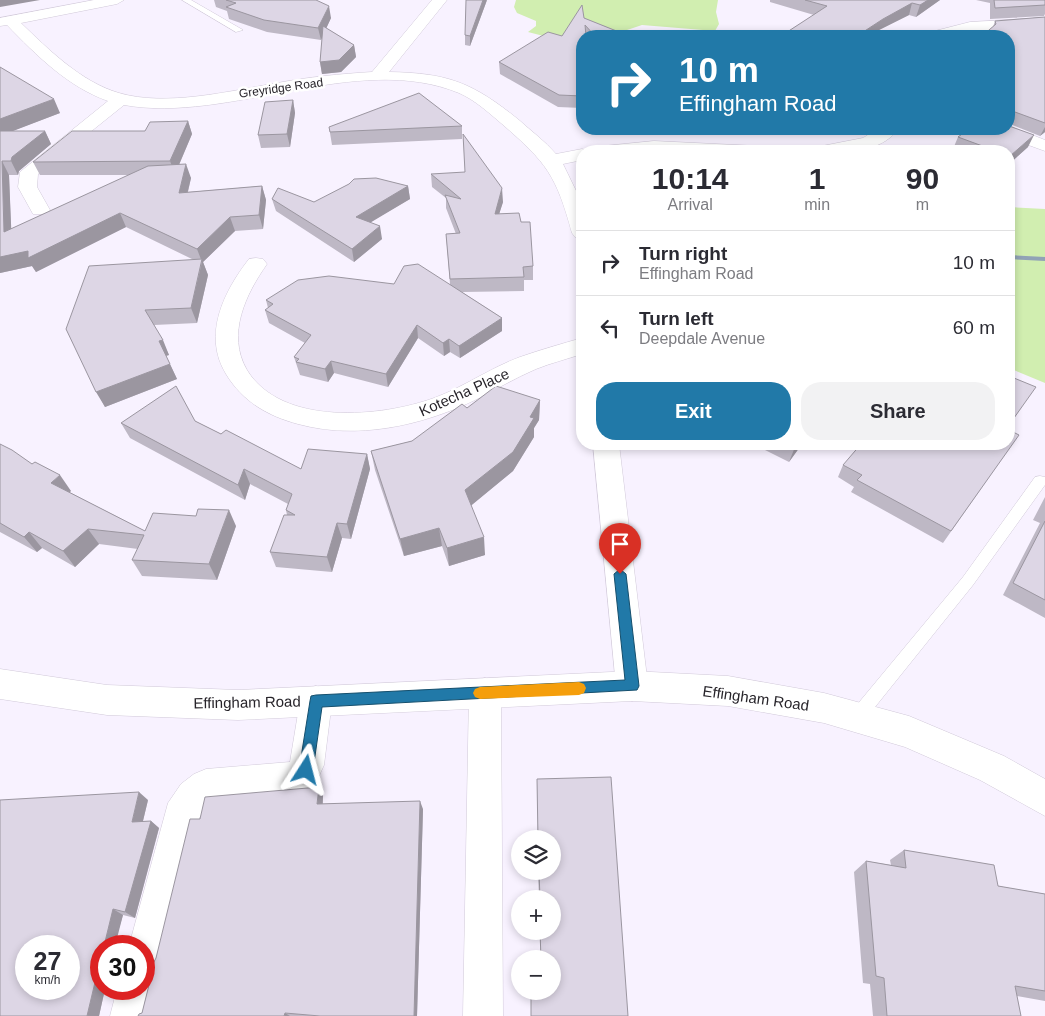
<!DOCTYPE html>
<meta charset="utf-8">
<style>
:root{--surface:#fff;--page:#f2f2f3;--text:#2b2b33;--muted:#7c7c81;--line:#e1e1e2;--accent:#2179a8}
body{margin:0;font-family:Helvetica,sans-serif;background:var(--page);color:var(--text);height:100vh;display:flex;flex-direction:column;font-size:19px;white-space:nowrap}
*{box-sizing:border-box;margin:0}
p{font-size:16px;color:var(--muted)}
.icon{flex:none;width:28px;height:28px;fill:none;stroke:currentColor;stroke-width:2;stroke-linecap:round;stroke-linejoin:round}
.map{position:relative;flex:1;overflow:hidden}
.panel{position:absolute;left:576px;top:145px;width:439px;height:305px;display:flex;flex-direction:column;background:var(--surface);border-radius:20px;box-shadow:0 2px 8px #0003}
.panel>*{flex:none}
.hud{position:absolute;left:576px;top:30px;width:439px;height:105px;border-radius:20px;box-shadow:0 2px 8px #0003;background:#2179a8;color:#fff;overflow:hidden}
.buttons{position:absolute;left:511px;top:830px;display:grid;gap:10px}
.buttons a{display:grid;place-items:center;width:50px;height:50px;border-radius:50%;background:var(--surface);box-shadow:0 2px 8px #0003;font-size:25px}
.speed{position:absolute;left:15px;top:935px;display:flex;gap:10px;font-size:25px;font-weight:700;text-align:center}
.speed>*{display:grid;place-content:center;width:65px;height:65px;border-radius:50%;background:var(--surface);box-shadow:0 2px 8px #0003;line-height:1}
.speed small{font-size:12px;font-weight:400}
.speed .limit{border:8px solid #d22;background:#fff;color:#111}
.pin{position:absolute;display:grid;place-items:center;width:42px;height:42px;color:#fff;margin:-51px -21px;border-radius:50% 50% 50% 0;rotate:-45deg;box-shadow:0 0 5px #0007}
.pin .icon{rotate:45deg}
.me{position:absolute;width:55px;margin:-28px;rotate:9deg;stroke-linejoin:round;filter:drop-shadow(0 0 4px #0008)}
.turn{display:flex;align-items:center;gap:18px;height:105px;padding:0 20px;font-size:22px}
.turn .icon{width:65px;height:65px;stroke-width:2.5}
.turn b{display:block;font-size:35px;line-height:42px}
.eta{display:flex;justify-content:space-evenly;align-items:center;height:85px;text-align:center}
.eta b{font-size:30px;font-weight:700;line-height:35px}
.action{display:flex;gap:10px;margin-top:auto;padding:10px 20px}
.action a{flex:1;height:58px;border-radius:20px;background:var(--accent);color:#fff;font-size:20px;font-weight:700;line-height:58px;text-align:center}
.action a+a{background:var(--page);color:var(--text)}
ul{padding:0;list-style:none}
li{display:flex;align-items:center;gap:15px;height:65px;padding:0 20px;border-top:1px solid var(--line)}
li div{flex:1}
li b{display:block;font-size:19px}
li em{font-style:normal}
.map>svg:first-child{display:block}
.green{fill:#d1eeb0}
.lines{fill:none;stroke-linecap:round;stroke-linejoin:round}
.stream{fill:#91a3b6;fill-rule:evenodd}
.service-casing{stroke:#d1c9d9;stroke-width:1}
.minor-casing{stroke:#d1c9d9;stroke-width:1}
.tertiary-casing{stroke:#d1c9d9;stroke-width:1}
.service{fill:#fff;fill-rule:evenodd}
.minor{fill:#fff;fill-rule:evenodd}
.tertiary{fill:#fff;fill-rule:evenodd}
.wall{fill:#beb8c5}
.shaded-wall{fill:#9b96a0}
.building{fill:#ddd6e5;stroke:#9b96a0;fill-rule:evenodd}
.route{fill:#2179a8;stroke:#154f6d}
.slow{fill:#f59e0b}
.labels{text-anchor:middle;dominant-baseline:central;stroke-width:5;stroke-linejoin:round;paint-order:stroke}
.far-street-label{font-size:12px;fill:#27242a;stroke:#fff}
.street-label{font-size:15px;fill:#27242a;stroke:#fff}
</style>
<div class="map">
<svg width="1045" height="1016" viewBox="0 0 1045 1016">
<rect width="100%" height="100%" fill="#f8f2ff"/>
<path class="green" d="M516,0H718L716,12L719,24L715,31L642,25L609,36H582V46L528,32L536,26V21L517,13L514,7Z
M1009,207L1045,209V383L1009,368Z"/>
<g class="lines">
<path class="stream" d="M1009,255L1045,257V261L1009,259Z"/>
<defs>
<path id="service" d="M182,0H191L243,30L236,32Z
M1040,476L1045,477V485L973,585L863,722L857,725L851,722L849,717L851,712L963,577L1035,477Z"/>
<path id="minor" d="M94,0H124L117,4L21,23C48,49 81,82 119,93C166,107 230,91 277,83C309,77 340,74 372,72L432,0H447L389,72C449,73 473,83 519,120C531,131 545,141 556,154L582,149L588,151H582V160L563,164L582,203V239L575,237L572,233C556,175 547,163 502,124C489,113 475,100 459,93C357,51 229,124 124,105L38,174L37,187L50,210L47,214H33L18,187L20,172L108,101C68,87 36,55 7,25L0,26V18Z
M1045,18V26L970,32L950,36H924L927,33L970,22Z
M1009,126L1045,140V151L995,133L992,129H1009Z
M877,129H898C881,154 840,153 814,151L817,147L863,138Z
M654,141L757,146L763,147L766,151H595L598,147L604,146Z
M256,258L263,259L267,264C246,294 226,334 247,370C282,427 382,417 434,398C464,387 490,368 520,357C540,350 561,344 582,338V354C567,359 551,363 536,369C515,378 495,390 475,400C421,426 357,440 298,424C268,416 243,402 226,374C202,335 224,291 249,259Z
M593,444H619L648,686L643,696L632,701L621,696L616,686Z
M485,678L496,682L501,693L503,1016H463L469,693L474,682Z
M316,686L327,690L332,701L324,765L314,787L293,796L213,803L205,808L197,822L164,963L158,977L153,979L157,989L150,1016H110L117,989H144V946H129L168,803L181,784L194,774L206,769L290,762L300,701L305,690Z"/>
<path id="tertiary" d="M0,669L107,685L238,690L632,671L728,676L824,693L909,716L1004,756L1045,779V816L980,780L905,747L824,723L728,706L632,701L238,720L107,715L0,699Z"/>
</defs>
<use href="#service" class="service-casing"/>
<use href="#minor" class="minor-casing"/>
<use href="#tertiary" class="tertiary-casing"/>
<use href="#service" class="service"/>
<use href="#minor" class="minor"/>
<use href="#tertiary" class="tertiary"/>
</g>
<path class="wall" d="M214,0H316L331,18L326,28L354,45L356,57L341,72L322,74L320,62L323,36L321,40L267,32L229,19L227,11L216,7Z
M487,0L470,46L465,45V35Z
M770,0H940L916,17L909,15L879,30L871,36H781L814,15L770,2Z
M976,0H1045V14L1044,16L990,19V3Z
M1045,17V132L1040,136L1010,124L1009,125V36L993,27L995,21Z
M584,18L629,36H582V108L558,107L500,74L499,62L562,36Z
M0,67L60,113L12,131H45L51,144L19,171L18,175H9L11,229L130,175H40L33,162L145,131L188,121L192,134L179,165L191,178L188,192L262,186L266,200L263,229L235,231L203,262L208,275L197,323L154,325L169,355L166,356L177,379L105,407L66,329L194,260L126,227L36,272L32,266L0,273Z
M293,100L295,113L290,147L261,148L258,135Z
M462,126V139L332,145L329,127Z
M958,137L1028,147L1009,164V151H957L953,149Z
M431,174L503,202L499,214L521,222L533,266V280H524V291L462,292L502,318V331L460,358L450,352L444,356L418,338L388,387L334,373L328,382L300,375L294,357L305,343L269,323L265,310L268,308L266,300L394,284H450L446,234H456L446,208V198L432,187Z
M408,186L410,199L370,222L382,239L354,262L276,211L272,199L314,202Z
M540,400L539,420L534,428V437L513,471L471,505L485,555L449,566L442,546L404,556L375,470L371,451L412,441L467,408Z
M195,421L221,434L301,469L367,454L370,469L351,539L342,538L332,572L276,567L270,552L287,515L286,510L288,504L250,484L245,500L130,438L121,423Z
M0,444L71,491L69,492L145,531L236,526L217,580L142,576L132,560L138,549L99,544L75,567L42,548L37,552L0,532Z
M753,444H802L789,462Z
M1010,447L943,543L851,492L854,487L838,477L843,465Z
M1045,497V618L1003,595L1040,523L1033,520Z
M537,779L628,1016L541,998V991H552V959H541L540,931H552V899H539L538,871H552V839H538Z
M323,796V804L423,809L417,1016H138L142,1013L156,958L200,819Z
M148,800L143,821H151L159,828L135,918L123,915L101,989H105L99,1016H0Z
M904,850L998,886L1045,894V1001L1017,996L1021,1016H873L870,984L863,983L854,872L866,861L891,865L890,860Z"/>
<path class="shaded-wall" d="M0,0H40L0,7Z
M483,0H487L470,46V36Z
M928,0H940L916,17L920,5Z
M912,3L909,15L879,30L871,36H857L883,19Z
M329,6L331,18L321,40L318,28Z
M354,45L356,57L341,72L322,74L320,62Z
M54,99L60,113L0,136V119Z
M293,100L295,113L290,147L287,134Z
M1015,112L1010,124L1009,125L1013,115Z
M188,121L192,134L175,174L170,161Z
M1045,127V132L1040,136Z
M45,131L51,144L19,171L18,175L11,161L12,157Z
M1034,135L1028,147L1009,164L1010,156Z
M2,161L9,175L12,247L4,232Z
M186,164L191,178L184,207L179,193Z
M262,186L266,200L263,229L259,215Z
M408,186L410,199L358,230L356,217Z
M502,188L503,202L495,227V214Z
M120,213L126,227L36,272L32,266L0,273V257Z
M230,217L235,231L203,262L208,275L197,323L191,308L202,262L197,249Z
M380,226L382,239L354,262L352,249Z
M502,318V331L460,358L459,346Z
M417,325L418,338L388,387L386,374Z
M449,339L450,352L444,356L443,343Z
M163,340L169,355L165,356L159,341Z
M331,361L334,373L328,382L325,369Z
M170,364L177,379L105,407L96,392Z
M540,400L539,420L534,428V437L513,471L467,509L465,490L530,417Z
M797,444H802L789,462L795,447Z
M367,454L370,469L351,539L347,524Z
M244,469L250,484L245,500L238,485Z
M60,475L71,491L62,499L51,483Z
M229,510L236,526L217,580L209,564Z
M337,523L342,538L332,572L327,557Z
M439,528L442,546L404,556L400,539Z
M88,529L99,544L75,567L63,551Z
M29,532L42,548L37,552L24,537Z
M484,537L485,555L449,566L447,548Z
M319,787L323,796L322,812L317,804Z
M139,792L148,800L141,829L132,822Z
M420,801L423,809L417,1016H414Z
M151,821L159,828L135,918L125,912Z
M113,909L123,915L115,946H104Z
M101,957V989H105L99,1016H87Z
M285,1013L290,1016H284Z"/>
<path class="building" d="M226,0H316L329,6L318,28L264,20L226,7L236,3Z
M466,0H483L470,36L465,35Z
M805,0H928L920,5L912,3L883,19L857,36H781L827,6Z
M994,0H1045V5L995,8Z
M582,5L584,18L629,36H595L585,25L586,36H582V96L559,95L499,62L548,32L562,36Z
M1045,17V123L1015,112L1013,115H1009V97L1011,96L1009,95V36H982L996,24L995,21Z
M323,26L354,45L339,60L320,62Z
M0,67L54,99L0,119Z
M419,93L462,126L330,132L329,127Z
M293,100L287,134L258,135L265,102Z
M188,121L170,161L33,162L72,131H145L150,122Z
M1009,126L1034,135L1010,156H1009V151H996L958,137L969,129H1009Z
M0,131H45L12,157L11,161H2L4,232L148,166L186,164L179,193L262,186L259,215L230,217L197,249L120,213L28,258V251L0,257Z
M463,134L502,188L495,214L519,213L521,222H530L533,266L523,267L524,277L450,279L446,234L460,233L445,195L461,199L431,174L465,172Z
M376,178L408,186L356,217L380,226L352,249L272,199L278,188L314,202L349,184L354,179Z
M202,259L191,308L145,310L163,340L159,341L170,364L96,392L66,329L89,266Z
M418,264L502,318L459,346L449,339L443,343L417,325L386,374L331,361L325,369L296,362L299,359L294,357L311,335L265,310L273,304L266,300L298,280L329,276L394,284L404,266Z
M1009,376L1036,387L1009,425Z
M176,386L195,421L221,434L226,430L301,469L308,449L367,454L347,524L337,523L327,557L270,552L284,515H295L286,510L292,494L244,469L238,485L121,423Z
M496,386L540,400L530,417L534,418L513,452L465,490L484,537L447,548L439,528L400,539L371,451L412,441L462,404L467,408Z
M1009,430L1019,435L951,531L857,480L862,475L843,465L861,444H1009Z
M0,444L12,450L32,464L35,462L60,475L51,483L145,531L153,513L196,516L198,509L229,510L209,564L132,560L144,535L88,529L63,551L29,532L24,537L0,523Z
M789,444H797L795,447Z
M1045,521V600L1013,583Z
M611,777L628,1016H531V998H542V991H552V959H541L540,931H552V899H540L539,871H552V839H538L537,779Z
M319,787L317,804L420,801L414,1016H320L285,1013L284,1016H138L139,1014L142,1013L149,985L146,977L156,958L190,819H200L205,797Z
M139,792L132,822L151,821L125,912L113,909L104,946H101V957L87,1016H0V800ZM26,946H69V989H26Z
M904,850L994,865L998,886L1045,894V991L1015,986L1021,1016H887L884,978L876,976L866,861L906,868Z"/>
<path class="route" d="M620,569L626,574L639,686L637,690L322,707L313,770L311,775L306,777L301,775L299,770L310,701L311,696L316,695L625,680L614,574Z"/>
<path class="slow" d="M579,682L584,684L586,688L584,693L579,695L480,699L475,697L473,693L475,689L480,687Z"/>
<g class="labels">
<g class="far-street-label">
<text transform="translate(281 88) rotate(-8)">Greyridge Road</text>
</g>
<g class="street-label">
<text transform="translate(464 392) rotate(-24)">Kotecha Place</text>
<text transform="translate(756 698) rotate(8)">Effingham Road</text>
<text transform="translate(247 702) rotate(-1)">Effingham Road</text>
</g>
</g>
</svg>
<div class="buttons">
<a><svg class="icon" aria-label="layers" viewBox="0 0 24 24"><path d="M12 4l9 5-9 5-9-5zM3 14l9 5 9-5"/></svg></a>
<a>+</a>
<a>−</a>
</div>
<div class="speed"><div>27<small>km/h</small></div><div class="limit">30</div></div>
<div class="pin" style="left:620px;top:574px;background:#d93025"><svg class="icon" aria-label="arrive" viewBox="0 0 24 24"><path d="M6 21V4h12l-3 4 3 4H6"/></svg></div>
<svg class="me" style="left:306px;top:770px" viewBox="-20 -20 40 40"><path d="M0-17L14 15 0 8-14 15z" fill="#2179a8" stroke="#fff" stroke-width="4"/></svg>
<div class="hud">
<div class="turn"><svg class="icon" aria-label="right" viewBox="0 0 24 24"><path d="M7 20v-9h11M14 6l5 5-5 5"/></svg><div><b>10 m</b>Effingham Road</div></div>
</div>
<section class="panel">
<div class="eta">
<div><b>10:14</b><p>Arrival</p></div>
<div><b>1</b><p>min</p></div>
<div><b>90</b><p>m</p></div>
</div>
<ul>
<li><svg class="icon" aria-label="right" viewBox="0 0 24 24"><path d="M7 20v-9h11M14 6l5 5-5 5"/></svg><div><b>Turn right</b><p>Effingham Road</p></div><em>10 m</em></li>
<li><svg class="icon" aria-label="left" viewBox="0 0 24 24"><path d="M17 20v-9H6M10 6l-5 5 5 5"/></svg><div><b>Turn left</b><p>Deepdale Avenue</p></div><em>60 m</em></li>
</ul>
<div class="action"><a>Exit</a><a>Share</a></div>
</section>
</div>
